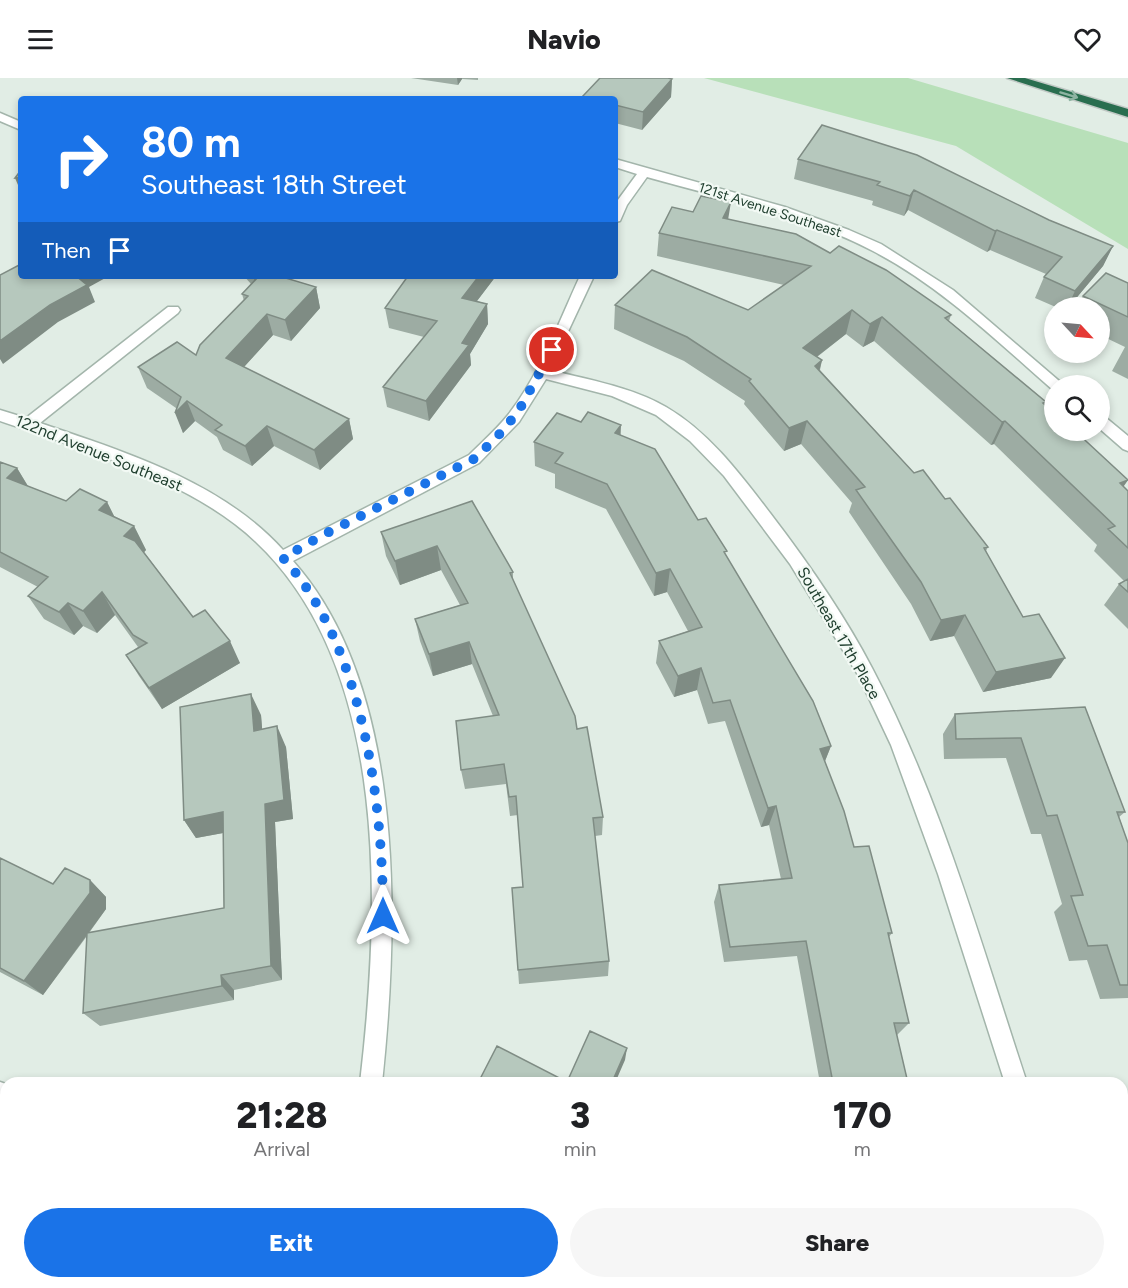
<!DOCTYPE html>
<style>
:root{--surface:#fff;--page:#f6f6f6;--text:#202124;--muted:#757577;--accent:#1a73e8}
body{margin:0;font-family:Figtree,sans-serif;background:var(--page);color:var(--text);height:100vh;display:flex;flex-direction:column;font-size:22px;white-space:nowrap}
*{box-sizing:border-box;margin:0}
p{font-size:20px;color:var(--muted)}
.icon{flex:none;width:33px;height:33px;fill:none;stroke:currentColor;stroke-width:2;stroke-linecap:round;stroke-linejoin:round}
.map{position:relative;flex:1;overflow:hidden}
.panel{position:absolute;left:0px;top:999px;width:1128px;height:212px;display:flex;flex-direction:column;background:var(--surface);border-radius:18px 18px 0 0;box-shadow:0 3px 9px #0003}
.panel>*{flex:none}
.top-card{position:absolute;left:18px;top:18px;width:600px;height:183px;border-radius:6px;box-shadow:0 3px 9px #0003;background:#1a73e8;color:#fff;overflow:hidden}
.needle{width:39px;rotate:116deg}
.controls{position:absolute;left:1044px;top:219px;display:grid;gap:12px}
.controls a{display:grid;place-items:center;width:66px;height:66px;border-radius:50%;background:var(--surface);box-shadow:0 3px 9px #0003;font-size:30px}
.pin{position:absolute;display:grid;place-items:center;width:51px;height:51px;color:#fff;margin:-26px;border:3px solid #fff;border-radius:50%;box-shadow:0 2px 6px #0007}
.me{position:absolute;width:66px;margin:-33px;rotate:0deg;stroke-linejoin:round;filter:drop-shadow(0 0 4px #0008)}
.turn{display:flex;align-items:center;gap:21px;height:126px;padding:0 24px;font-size:27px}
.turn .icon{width:78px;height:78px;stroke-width:2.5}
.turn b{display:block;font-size:42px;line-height:51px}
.then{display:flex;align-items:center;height:57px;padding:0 24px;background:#0003;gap:12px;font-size:22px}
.eta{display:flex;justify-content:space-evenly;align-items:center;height:102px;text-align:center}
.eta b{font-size:36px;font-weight:800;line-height:42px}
.button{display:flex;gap:12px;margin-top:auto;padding:12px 24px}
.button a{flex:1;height:69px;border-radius:36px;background:var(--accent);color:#fff;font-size:24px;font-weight:800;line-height:69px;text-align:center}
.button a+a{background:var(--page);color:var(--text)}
header{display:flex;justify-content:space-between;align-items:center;height:78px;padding:0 24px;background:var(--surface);font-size:27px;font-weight:800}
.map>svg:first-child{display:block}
.green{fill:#b8e0b9}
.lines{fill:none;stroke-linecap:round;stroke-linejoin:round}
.minor-casing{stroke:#a3b5ab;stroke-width:3}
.highway-casing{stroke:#c1c9c5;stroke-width:3}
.minor{fill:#fff;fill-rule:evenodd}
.highway{fill:#296e4f;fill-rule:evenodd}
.wall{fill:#9daca3}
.shaded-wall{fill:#7f8c84}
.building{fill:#b6c8bd;stroke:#7f8c84;stroke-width:1.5}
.oneway{stroke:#8eb4a2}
.route{stroke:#1a73e8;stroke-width:10;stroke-dasharray:0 18}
.labels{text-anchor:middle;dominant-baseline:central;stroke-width:4.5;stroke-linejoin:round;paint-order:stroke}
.far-street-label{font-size:14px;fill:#203f2f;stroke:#f2f9f4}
.street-label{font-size:16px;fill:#203f2f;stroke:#f2f9f4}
</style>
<header><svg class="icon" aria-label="menu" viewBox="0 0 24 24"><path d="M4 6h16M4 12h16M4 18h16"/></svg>Navio<svg class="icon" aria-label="heart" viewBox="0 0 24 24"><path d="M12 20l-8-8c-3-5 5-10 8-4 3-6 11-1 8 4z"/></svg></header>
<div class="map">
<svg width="1128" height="1210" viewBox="0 0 1128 1210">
<rect width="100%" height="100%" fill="#e1ede5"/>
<path class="green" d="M704,0H908L1128,65V171L956,68Z"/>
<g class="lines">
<defs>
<path id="minor" d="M0,35L21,44V52L0,43Z
M615,81L785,129L849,152L881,166L953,212L1065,308H1054L1053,312C996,262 940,208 873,173C803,136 723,121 647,99L627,127L620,143L615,144V126L637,96L615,89Z
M580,198H594L550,292C589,302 632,309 666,329C709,354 741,397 770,435C806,482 845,538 872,590C941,721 981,866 1027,1005H1005L938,796L891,667L858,597L790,486L724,398L690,363L656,337L612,318L546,301L519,344L479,385L293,483C406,610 399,846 382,1005H360C380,836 391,591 256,464C193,403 81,371 0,343V332L26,340L168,229H178L180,232L178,235L40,345C125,374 222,404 283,472L469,377C482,364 496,352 508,337C540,296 558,246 580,198Z
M1100,338L1105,339L1128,358V373L1123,371L1100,351Z
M0,1004L6,1006V1029L0,1027Z
M336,1204H368L370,1210H338Z
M1069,1204H1093L1094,1210H1070Z"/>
<path id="highway" d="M1007,0H1025L1128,31V39Z"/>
</defs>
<use href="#minor" class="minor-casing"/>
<use href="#highway" class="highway-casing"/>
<use href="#minor" class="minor"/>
<use href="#highway" class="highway"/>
</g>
<path class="wall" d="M411,0H478V2L462,1L458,7Z
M672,1L671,19L642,52L615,45V21H582V19Z
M798,81L1049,142L1113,168L1103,188L1068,230H1058L1035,220L1044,199L1046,196L990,172L987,174L908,132L904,138L872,127L873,123L794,101Z
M728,141L830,175L951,237L949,243L1046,324L1045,326L1128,402L1123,408L1128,413V551L1104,527L1119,506L1124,503L1094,473L1097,467L994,366L991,367L874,263L863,269L846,256L817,279L822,282L820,292L914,395L945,421L988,469L986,473L1051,600L983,614L954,558L930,563L911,526L849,434L852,425L801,366L784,373L744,326L745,323L684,283L614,251L615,227L748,232L784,207L657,178L659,155Z
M244,198H290L286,200L316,209L320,230L291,263L273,257L244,289L349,341L353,361L320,392L274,368L252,388L223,372L217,359L195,343L183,355L176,330L147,310L138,289L196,277L244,223L242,216L251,206Z
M496,198L477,223L487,226L488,246L470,276L471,287L429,343L387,329L383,309L424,259L389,250L385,230Z
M1128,205V301L1112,293L1125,269L1100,257V230H1078L1083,218Z
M581,344L621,357L698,442L726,477L831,668L825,683L854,769L892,855L889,859L909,945L897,957L908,1005H820L797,878L724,884L714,824L719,807L781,801L769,747L761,749L725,643L708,646L697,612L674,619L656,585L659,563L688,553L667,514L654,518L606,431L555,410V396L535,388L534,364Z
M0,384L17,390L28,408L66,423L107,424L114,438L134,448L146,472L144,474L193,539L240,585L162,631L139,598L126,577L138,569L115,537L97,555L83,548L74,557L44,541L28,518L38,509L0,489Z
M472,423L513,494V502L577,651L603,739L602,757L595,758L609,883L608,898L519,906L518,892L523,809L518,737L510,738L506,706L465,711L461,692L493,638L472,586L433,598L420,563L415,541L460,527L441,492L400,507L386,478L381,454Z
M1085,629L1125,734L1119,739L1128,765V920L1100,921L1087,882L1069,883L1054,834L1062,826L1041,756H1031L1006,680L944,681L943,656L955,636Z
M261,637L262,651L286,669L293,741L275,744L282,902L234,912V922L100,948L83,935L87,858L43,917L0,894V780L53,806L90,802L106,819V831L89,855L224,830L223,755L196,760L184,742Z
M717,1204H926V1210H716Z"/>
<path class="shaded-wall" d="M457,0H462V1L458,7Z
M672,1L671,19L642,52L643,34Z
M21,99V114L15,100Z
M914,112L908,132L904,138L910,118Z
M731,124L727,148L723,140Z
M997,152L990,172L987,174L995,153Z
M1113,168L1103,188L1068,230H1067L1075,213Z
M74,198H109L89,209L95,224L58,244L3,286L0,281V263Z
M253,198H290L258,212Z
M479,198H496L464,240L462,220Z
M316,209L320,230L291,263L285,242Z
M487,226L488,246L470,276L471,287L429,343L426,323Z
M852,232L846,256L797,294L803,270Z
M267,236L273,257L233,301L226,280Z
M882,239L874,263L863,269L870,246Z
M822,282L816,306L815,288Z
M187,323L195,343L183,355L175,335Z
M349,341L353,361L320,392L314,372Z
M807,343L801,366L784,373L789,350Z
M1005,343L994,366L991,367L1002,344Z
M621,347L620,372L615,355Z
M267,348L274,368L252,388L245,368Z
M17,390L32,415L7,400Z
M1128,402L1113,424L1120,405Z
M107,424L119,448L99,432Z
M134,448L146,472L137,482L124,458Z
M437,468L441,492L400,507L395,483Z
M670,491L667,514L654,518L656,495Z
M102,514L115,537L97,555L83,533Z
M68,525L83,548L74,557L59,534Z
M965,537L954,558L930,563L941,542Z
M230,563L240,585L162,631L149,610Z
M469,564L472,586L433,598L429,576Z
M1065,580L1051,600L983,614L996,594Z
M701,590L697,612L674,619L678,598Z
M251,616L261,637L264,673L254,653Z
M277,648L286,669L293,741L275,744L282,902L271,888L265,726Z
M831,668L823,688L820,671Z
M776,728L769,747L761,749L768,730Z
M223,734L234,753L196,760L184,742Z
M90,802L106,819V831L43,917L24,903Z
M221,897L234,912V922L222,908Z
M627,970L625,982L615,1005L613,1002Z
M0,1197L6,1198V1203L0,1199Z
M9,1204H26L35,1210H18Z"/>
<path class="building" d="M600,0H668L672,1L643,34L615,27V21H591L582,19Z
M822,47L917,77L1049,142L1113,168L1075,213L1044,199L1062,179L997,152L995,153L914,112L910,118L877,107L880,104L798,81Z
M21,92V99L15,100Z
M701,118L731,124L723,140L796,156L830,175L839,168L886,192L951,237L945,240L1046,324L1043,325L1054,335V352H1074L1128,402L1120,405L1128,413V470L1108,451L1115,448L1005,343L1002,344L882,239L870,246L852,232L803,270L822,282L815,288L914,395L923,392L945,421L950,420L988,469L984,470L1023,539L1039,536L1065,580L996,594L965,537L941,542L921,504L856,412L865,409L807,343L789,350L749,303L751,301L687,259L615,227L652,192L748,232L811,188L659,155L672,129L693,134Z
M21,186V198H76L87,207L50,227L0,263V197Z
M1106,195L1128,205V239L1083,218Z
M259,198H279L316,209L285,242L267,236L226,280L349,341L314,372L267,348L245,368L215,352L222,347L187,323L175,335L181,319L138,289L177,264L196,277L200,267L248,218L242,216Z
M408,198H479L462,220L487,226L462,265L469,267L426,323L383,309L437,243L385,230Z
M588,334L621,347L615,355L655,371L698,442L706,440L727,473L724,474L813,623L831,668L820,671L844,733L854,769L869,768L892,855H888L909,945H894L908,1005H833L806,863L730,869L719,807L792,800L776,728L768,730L730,622L713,625L701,590L678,598L659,563L702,549L670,491L656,495L607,406L555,385L563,375L534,364L557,335L581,344Z
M0,384L17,390L7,400L66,423L80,411L107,424L99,432L134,448L124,458L135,463L193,539L205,532L230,563L149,610L126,577L147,565L133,557L102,514L83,533L68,525L59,534L28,518L48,499L0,474Z
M472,423L513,494L510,495L575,638L577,651L587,649L603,739L593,740L609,883L518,892L512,810L523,809L516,718L509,719L504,686L461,692L456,643L499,637L469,564L429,576L415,541L468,525L437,468L395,483L381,454Z
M1128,501V514L1119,506Z
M251,616L254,653L277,648L284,722L265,726L271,888L221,897L222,908L83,935L87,855L224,830L223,734L184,742L180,629Z
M1085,629L1125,734H1117L1128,765V907H1120L1107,867L1088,868L1071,818L1083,817L1057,737L1047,738L1021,660L956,661L955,636Z
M0,780L53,806L65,790L90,802V815L24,903L0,890Z
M590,953L627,970L613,1002L618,1005H478L497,968L567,1004Z
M0,1199L6,1203V1204H9L18,1210H0Z
M723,1204H926V1210H722Z"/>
<defs><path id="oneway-shaft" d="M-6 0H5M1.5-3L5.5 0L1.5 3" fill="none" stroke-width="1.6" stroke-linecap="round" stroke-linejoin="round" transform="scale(1.5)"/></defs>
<use class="oneway" href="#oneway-shaft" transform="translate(1069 17) rotate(17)"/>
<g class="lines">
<path class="route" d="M383,838C383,724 363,567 283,480L321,458L474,381L497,359L518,334L552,272"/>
</g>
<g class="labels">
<g class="far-street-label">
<text transform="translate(770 132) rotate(18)">121st Avenue Southeast</text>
</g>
<g class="street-label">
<text transform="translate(99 375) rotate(22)">122nd Avenue Southeast</text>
<text transform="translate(839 555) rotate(60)">Southeast 17th Place</text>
</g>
</g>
</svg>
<div class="controls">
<a><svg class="needle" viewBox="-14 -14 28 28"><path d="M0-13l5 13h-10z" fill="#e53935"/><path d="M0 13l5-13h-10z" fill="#757577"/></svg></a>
<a><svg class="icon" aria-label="search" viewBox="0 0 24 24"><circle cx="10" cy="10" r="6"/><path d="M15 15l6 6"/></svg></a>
</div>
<div class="pin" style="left:552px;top:272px;background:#d93025"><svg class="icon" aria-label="arrive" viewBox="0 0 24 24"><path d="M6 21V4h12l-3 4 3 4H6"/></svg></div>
<svg class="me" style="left:383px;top:838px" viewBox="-20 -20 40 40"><path d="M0-17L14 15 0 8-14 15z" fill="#1a73e8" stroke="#fff" stroke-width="4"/></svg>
<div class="top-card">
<div class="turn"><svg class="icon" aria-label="right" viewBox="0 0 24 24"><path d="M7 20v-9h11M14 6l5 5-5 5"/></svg><div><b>80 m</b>Southeast 18th Street</div></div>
<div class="then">Then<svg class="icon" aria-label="arrive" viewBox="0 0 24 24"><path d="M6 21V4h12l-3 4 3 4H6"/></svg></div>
</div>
<section class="panel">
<div class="eta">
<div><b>21:28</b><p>Arrival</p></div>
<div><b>3</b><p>min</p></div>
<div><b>170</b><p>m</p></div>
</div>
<div class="button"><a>Exit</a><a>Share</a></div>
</section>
</div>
